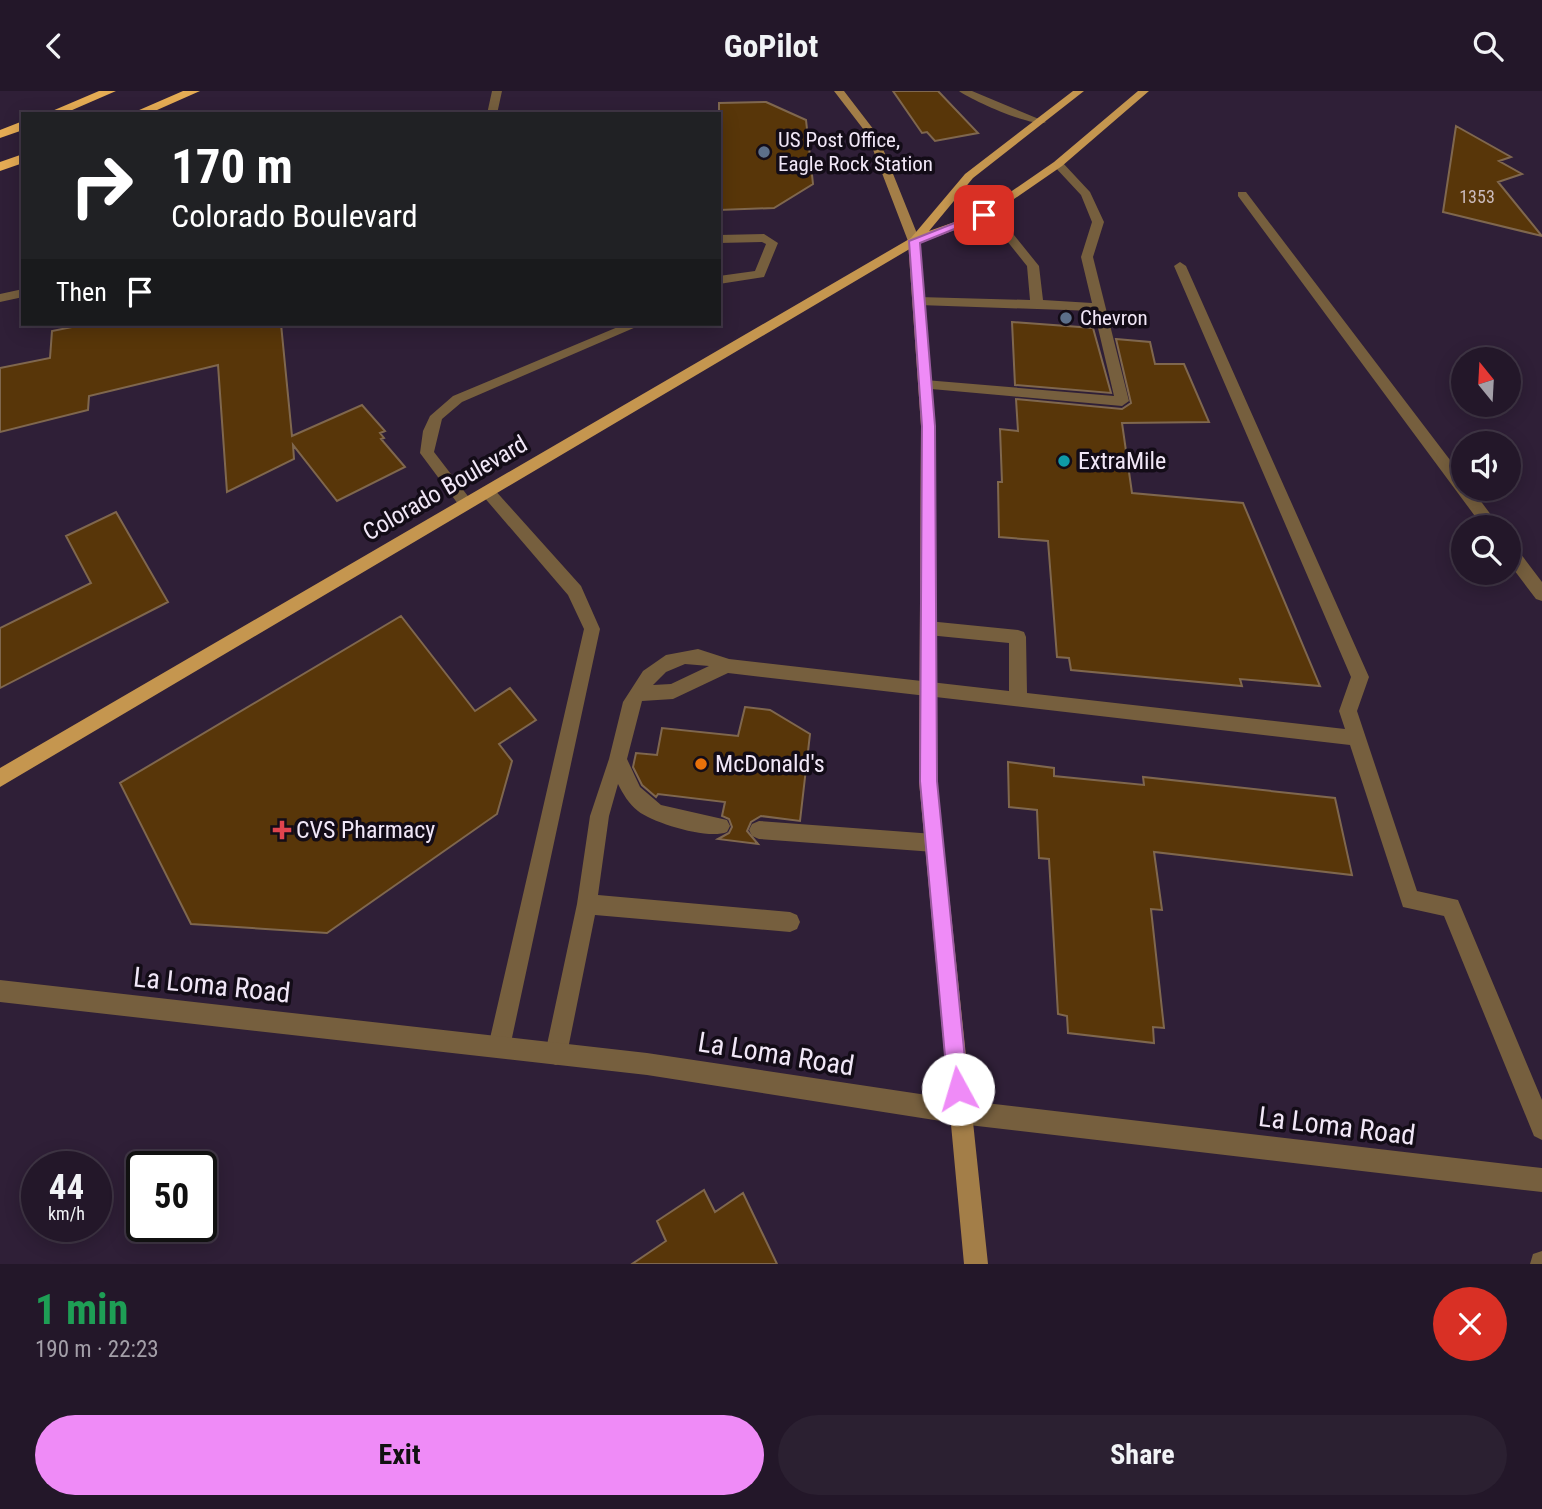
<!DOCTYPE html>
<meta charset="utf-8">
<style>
:root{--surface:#231729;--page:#2b2031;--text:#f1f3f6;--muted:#a39fa8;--line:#403646;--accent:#ef8bf7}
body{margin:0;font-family:"Roboto Condensed",sans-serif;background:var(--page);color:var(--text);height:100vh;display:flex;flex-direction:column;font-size:26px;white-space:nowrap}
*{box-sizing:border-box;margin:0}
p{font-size:23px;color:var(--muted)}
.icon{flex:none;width:38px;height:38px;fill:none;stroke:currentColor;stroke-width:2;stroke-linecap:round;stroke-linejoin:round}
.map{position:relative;height:1173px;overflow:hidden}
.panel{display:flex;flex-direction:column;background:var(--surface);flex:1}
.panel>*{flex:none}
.top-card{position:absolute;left:21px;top:21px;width:700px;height:214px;border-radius:0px;box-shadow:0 4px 18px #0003,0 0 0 2px var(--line);background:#202124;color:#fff;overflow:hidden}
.needle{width:46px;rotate:342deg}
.fabs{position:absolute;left:1451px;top:256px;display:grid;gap:14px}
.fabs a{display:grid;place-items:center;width:70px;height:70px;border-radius:50%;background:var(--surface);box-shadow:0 4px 18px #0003,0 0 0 2px var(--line);font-size:35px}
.speed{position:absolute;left:21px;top:1060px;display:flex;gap:14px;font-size:35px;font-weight:700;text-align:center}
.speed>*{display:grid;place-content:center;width:91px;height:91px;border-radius:50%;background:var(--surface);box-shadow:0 4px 18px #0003,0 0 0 2px var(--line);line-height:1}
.speed small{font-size:18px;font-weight:400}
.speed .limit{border:4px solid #111;border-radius:10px;background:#fff;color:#111}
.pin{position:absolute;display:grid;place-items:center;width:60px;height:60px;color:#fff;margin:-30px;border-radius:14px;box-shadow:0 4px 10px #0006}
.me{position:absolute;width:77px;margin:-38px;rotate:354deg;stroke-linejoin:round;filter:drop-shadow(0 0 5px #0008)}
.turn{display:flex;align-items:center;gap:24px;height:147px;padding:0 35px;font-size:32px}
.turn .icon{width:91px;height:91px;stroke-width:2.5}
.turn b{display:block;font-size:49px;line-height:60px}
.then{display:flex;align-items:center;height:66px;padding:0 35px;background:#0003;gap:14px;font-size:26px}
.round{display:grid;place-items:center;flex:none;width:74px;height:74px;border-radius:37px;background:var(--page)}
.headline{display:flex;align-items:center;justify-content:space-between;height:119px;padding:0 35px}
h1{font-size:42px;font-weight:700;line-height:52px;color:#1e9e55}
.action{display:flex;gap:14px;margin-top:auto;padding:14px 35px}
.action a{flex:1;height:80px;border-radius:42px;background:var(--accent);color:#111;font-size:28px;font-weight:700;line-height:80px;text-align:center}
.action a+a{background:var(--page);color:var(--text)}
header{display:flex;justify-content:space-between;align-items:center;height:91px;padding:0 35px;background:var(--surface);font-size:32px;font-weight:700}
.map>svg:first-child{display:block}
.building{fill:#583609;stroke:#7f674e;stroke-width:2}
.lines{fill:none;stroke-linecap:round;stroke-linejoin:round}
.service{fill:#765f3e;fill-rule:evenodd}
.minor{fill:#765f3e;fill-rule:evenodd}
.tertiary{fill:#765f3e;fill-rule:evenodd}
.secondary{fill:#a37e48;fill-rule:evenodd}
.primary{fill:#c5964f;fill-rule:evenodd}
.motorway{fill:#e5ac54;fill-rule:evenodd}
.route{fill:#ef8bf7;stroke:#9b5aa1;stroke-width:2}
.service-dot{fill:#5c6f8a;stroke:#130c17;stroke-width:2.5}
.culture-dot{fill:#0f9aa8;stroke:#130c17;stroke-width:2.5}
.food-dot{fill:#e8710a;stroke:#130c17;stroke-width:2.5}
.health-dot{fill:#e0444e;stroke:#130c17;stroke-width:2.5}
.labels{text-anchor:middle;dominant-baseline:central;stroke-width:7;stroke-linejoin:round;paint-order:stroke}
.far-number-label{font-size:18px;fill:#cbbbbc}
.far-poi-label{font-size:21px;fill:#f1e7f7;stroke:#130c17;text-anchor:start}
.poi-label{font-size:24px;fill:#f1e7f7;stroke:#130c17;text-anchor:start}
.street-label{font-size:24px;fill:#f1e7f7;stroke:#130c17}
.near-street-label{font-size:28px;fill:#f1e7f7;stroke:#130c17}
</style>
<header><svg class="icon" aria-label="back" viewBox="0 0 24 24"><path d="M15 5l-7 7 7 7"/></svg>GoPilot<svg class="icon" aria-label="search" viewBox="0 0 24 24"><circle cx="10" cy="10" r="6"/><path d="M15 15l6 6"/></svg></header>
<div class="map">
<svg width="1542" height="1173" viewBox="0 0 1542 1173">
<rect width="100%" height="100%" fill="#2f1f37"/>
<path class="building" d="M893,0H938L978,42L935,50L927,41L922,42Z
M766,11L806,29L813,93L774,117L719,119V12Z
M1456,35L1511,66L1499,70L1522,83L1498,91L1542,145L1443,121Z
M1012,231L1093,237L1111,302L1015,294Z
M87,233H281L292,345L362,314L385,340L380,342L384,347L381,348L405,376L337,410L293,354L294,368L227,401L218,274L89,305L88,319L0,341V277L50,267L52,240Z
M1116,248L1150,251L1155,273H1184L1209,331L1122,332L1132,402L1243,412L1320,595L1240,588L1242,595L1071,579L1069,567L1057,566L1048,450L999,446L998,391H1002L1000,338L1018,340L1016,308L1122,318L1131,312Z
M116,421L168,511L0,597V537L91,492L66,445Z
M401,525L475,620L510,597L536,629L499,653L512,670L497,723L327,842L191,833L120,692Z
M745,616L770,619L810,643L800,730L761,725L751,731L747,740L758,753L718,748L729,742L732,736L729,728L722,725L725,711L658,703L656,706L642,694L633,676L636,662L657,664L662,637L738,645Z
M1008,671L1054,677V685L1144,694L1143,686L1335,707L1352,784L1154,761L1162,819L1151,818L1164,937L1153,936L1154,952L1068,942L1067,925L1058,923L1049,768L1039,767L1037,719L1009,716Z
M704,1099L715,1121L743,1102L777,1173H632L666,1150L657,1130Z"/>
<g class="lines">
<path class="service" d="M492,0H502L497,23H487Z
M959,0H972L1046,31C1035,38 971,9 959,0Z
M1054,71H1062L1090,101L1104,131L1093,166L1129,310L1122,315L920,297V291L925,289L1114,305L1094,220L919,214L913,210L919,206L1030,209L1027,175L983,120L989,117L993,118L1039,175L1043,209L1092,212L1081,166L1092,131L1081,104L1054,75Z
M1238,101H1246L1463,386V397H1471L1500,436H1483L1238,105Z
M764,143L778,152L764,186L719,193V185L755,180L766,153L762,151L719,152V144Z
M1180,171L1186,175L1369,586L1357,620L1417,800L1458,809L1542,1009V1049L1534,1045L1444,825L1403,816L1350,654L728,582L673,608L642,610L627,668L640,696L661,714L727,729L730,735L727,741C708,749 653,732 638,720C629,713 623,703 618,693L609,725L598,804L790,821L797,824L800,831L797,838L790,841L595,824L567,963L564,971L556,974L548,971L545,963L577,813L590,725L609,668L623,611L643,580L666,564L698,558L729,568L1009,600V552L928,544L922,542L920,537L922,532L928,530L1018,539L1024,541L1026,546L1027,602L1345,638L1339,620L1351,586L1174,175ZM685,573L709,575L671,593L653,594L666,581Z
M625,233H643L462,311L442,328L434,361L474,413L466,419L461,417L420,362L423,340L430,325L453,305Z
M488,395L493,397L581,495L600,538L510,956L507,964L499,967L491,964L488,956L584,538L568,504L483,405L480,401L483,397Z
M1508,452L1514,454L1542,491V510L1536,508L1508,471Z
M759,730L934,743L941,745L944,752L941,759L934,761L759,748L752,745L749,739L752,733Z"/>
<path class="minor" d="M23,198V206L0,211V203Z
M1542,1160V1173H1530L1533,1163Z"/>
<path class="tertiary" d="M0,889L647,962L960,1009L1542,1077V1101L960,1033L647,984L0,911Z"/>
<path class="secondary" d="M834,0H844L877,43L920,150L935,335L937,690L988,1173H964L919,690L921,335L908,150L867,43Z"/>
<path class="primary" d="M1073,0H1084L973,87L929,140L980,122L1054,71L1138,0H1149L1062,75L988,126L918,153L0,696V677L911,147L965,83Z"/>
<path class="motorway" d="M99,0H116L63,23H45Z
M183,0H200L148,23H130Z
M23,30V39L0,47V39Z
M23,63V72L0,80V71Z"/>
</g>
<path class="route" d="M980,122L989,124L920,152L935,335L937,690L968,998L965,1005L958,1008L951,1005L948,998L920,690L922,335L909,150Z"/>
<g class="service-dot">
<circle cx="764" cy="61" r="7"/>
<circle cx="1066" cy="227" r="7"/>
</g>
<circle class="culture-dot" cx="1064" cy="370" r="7"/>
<circle class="food-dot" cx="701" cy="673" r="7"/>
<path class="health-dot" d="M278.5 728.5h7v7h7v7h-7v7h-7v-7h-7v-7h7z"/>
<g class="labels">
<g class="far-number-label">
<text x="1477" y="105">1353</text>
</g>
<g class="far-poi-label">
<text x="778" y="49">US Post Office,<tspan x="778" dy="24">Eagle Rock Station</tspan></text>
<text x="1080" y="227">Chevron</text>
</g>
<g class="poi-label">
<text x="1078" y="370">ExtraMile</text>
<text x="715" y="673">McDonald's</text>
<text x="296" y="739">CVS Pharmacy</text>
</g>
<g class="street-label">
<text transform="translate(445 397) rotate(-30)">Colorado Boulevard</text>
</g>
<g class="near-street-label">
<text transform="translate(212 894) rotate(6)">La Loma Road</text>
<text transform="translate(776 963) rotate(9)">La Loma Road</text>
<text transform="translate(1337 1035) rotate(7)">La Loma Road</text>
</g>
</g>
</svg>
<div class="fabs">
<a><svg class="needle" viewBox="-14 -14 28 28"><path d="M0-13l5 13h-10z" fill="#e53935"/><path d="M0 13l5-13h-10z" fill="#a39fa8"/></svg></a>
<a><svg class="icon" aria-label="sound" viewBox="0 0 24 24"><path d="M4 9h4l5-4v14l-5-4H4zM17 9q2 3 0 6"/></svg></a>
<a><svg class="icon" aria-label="search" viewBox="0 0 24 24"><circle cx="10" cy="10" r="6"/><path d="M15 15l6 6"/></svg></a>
</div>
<div class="speed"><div>44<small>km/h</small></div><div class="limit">50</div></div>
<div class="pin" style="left:984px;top:124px;background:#d93025"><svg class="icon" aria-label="arrive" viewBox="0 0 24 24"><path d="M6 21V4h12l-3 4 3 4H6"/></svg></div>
<svg class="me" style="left:958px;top:998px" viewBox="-20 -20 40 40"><circle r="19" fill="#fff"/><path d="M0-13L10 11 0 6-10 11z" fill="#ef8bf7"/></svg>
<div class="top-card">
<div class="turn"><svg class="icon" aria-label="right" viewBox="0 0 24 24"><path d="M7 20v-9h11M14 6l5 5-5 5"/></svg><div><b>170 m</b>Colorado Boulevard</div></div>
<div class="then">Then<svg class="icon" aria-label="arrive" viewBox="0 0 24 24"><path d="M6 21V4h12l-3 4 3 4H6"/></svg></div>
</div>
</div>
<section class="panel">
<div class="headline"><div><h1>1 min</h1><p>190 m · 22:23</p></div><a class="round" style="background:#d93025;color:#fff"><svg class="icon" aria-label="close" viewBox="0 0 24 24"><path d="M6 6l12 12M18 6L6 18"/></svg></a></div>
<div class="action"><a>Exit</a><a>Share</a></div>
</section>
